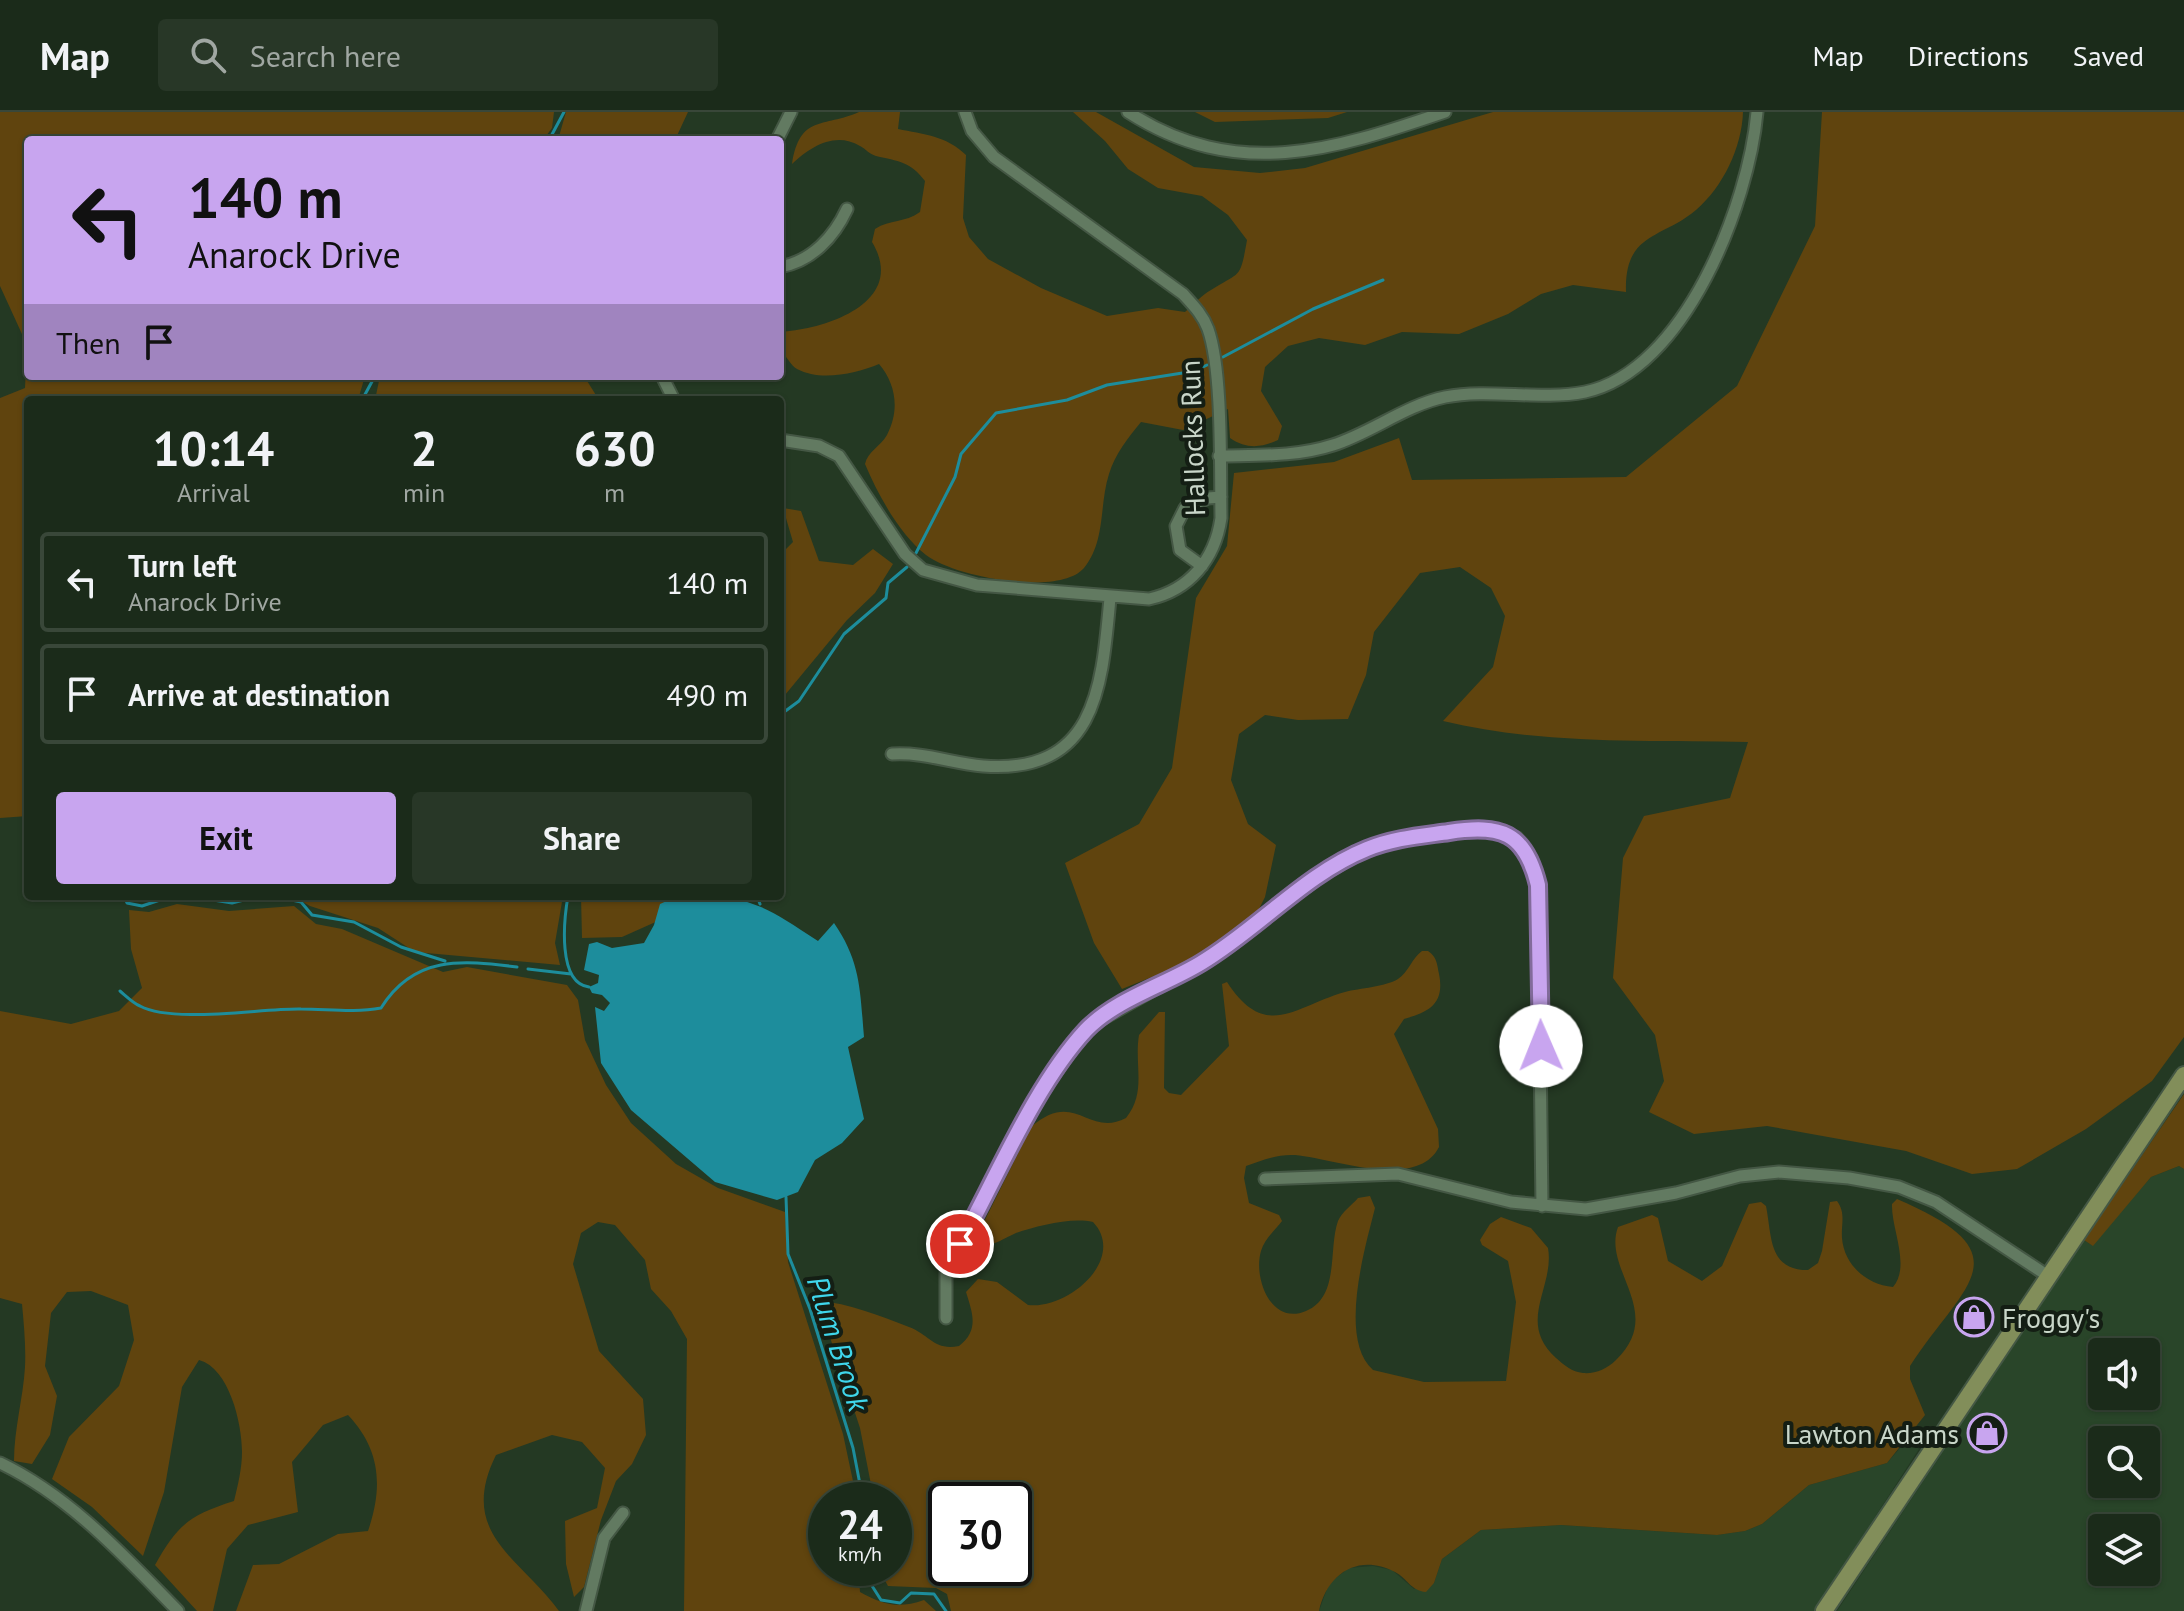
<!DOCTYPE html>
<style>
:root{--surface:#1b2b1a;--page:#283727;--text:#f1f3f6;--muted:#a0a7a2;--line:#394739;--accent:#c8a5ef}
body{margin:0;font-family:"PT Sans",sans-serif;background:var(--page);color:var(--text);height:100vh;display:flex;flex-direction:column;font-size:30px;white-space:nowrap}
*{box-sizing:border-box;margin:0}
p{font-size:26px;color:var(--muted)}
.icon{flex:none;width:44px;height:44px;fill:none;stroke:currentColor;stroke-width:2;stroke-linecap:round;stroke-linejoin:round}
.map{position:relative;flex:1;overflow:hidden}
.sheet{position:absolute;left:24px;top:284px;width:760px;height:504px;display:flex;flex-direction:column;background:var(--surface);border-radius:8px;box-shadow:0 2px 6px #0004,0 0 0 2px var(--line)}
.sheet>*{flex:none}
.hud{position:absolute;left:24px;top:24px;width:760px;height:244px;border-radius:8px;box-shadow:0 2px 6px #0004,0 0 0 2px var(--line);background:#c8a5ef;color:#111;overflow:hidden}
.controls{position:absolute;left:2088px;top:1226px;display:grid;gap:16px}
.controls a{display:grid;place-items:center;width:72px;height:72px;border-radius:8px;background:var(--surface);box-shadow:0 2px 6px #0004,0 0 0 2px var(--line);font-size:40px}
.speed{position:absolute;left:808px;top:1370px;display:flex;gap:16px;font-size:40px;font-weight:700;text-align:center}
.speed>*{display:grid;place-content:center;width:104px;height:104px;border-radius:50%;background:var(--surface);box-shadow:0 2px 6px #0004,0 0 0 2px var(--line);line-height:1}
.speed small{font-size:20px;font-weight:400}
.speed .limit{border:4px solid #111;border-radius:12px;background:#fff;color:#111}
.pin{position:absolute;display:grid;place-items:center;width:68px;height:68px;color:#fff;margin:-34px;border:4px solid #fff;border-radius:50%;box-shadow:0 2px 8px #0007}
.me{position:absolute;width:88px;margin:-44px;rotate:359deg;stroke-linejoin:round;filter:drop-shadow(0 0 6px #0008)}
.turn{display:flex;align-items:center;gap:28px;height:168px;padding:0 32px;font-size:36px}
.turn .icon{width:104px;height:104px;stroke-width:2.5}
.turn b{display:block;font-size:56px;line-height:68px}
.then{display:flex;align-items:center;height:76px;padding:0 32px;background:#0003;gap:16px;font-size:30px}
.eta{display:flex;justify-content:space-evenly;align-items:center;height:136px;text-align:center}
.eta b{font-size:48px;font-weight:700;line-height:56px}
.cta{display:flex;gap:16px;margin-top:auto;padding:16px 32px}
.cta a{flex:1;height:92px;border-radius:8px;background:var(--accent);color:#111;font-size:32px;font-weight:700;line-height:92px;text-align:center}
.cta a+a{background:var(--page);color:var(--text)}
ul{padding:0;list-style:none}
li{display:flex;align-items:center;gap:24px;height:100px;margin:0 16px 12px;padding:0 16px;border:4px solid var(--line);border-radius:8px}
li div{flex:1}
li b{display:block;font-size:30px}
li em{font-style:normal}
header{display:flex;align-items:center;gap:48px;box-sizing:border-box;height:112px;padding:0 40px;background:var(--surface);border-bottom:2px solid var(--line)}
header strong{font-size:38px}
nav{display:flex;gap:44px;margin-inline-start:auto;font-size:28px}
.search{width:560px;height:72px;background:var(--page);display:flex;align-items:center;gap:20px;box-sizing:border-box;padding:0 28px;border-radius:8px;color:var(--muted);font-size:30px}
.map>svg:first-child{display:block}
.built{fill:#294529;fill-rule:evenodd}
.green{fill:#60440e;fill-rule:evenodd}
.water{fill:#1d8d9c}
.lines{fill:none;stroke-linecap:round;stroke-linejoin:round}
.stream{stroke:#1d8d9c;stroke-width:3}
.minor-casing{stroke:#445744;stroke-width:15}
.primary-casing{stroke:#445744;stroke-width:20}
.minor{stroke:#627a61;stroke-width:11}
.primary{stroke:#828e5a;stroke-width:16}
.route-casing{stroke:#826b9b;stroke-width:20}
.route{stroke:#c8a5ef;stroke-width:14}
.labels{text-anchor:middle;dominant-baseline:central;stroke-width:8;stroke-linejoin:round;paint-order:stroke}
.street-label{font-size:28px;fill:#c9d6c9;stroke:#141e14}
.poi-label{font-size:28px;fill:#c9d6c9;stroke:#141e14;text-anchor:start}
.water-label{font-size:30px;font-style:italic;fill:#3fd6eb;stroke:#141e14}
</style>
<header>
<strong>Map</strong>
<div class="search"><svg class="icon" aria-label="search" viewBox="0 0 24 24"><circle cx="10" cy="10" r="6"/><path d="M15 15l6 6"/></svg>Search here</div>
<nav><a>Map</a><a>Directions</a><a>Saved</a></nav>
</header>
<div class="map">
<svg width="2184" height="1499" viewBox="0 0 2184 1499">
<rect width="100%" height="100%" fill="#243923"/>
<path class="built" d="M2179,1054L2184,1057V1499H1837L2084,1128L2092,1133L2151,1065ZM2102,1240H2146V1284H2102ZM2102,1328H2146V1372H2102ZM2102,1416H2146V1460H2102Z
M1907,1328L1919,1337L1814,1499H1319L1329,1471L1349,1456L1373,1454L1392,1458L1414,1477L1434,1471L1442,1447L1481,1418L1561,1413L1717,1423L1745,1419L1762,1412L1809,1373L1887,1351Z"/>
<path class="green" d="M0,0H554L552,16L543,28H28V264H365L358,288H28V704L0,706V286L25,276L27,233L0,174Z
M566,0H688L675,28H558Z
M859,0H900L898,17C923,22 947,24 966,43L963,106L969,125L988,147L1041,176L1107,204L1158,196L1185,200C1193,193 1202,183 1211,178C1241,159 1240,168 1247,128L1228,103L1202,84L1158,76L1128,57L1105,29L1073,0H1096L1194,55L1260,61L1305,56L1493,0H1743C1742,35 1723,75 1696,98C1662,127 1624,120 1626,180L1573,173L1541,182L1508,202L1459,222L1402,220L1365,233L1319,226L1288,234L1265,255L1261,279L1282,314L1278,328C1261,336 1246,337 1230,326L1228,297L1183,318L1141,310C1128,326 1115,342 1109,362C1099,393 1106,429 1084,456C1059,485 954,465 926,443C900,423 878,383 865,352C868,339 880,335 887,323C900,298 896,272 879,252C857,261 821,270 797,257C791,254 786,243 780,238V220C827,217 908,190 872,130L875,117C890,107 905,111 920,100L925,69C911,50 898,49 876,44C869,42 866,37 860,34C835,19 810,35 792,52C800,2 823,16 859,0Z
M1195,0H1347L1328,6L1215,10Z
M1822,0H2184V925L2152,969L2086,1017L2017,1057L1972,1062L1906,1039L1767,1014L1694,1022L1649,1000L1664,969L1655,923L1613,866L1623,746L1644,704L1730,686L1748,630C1647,628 1542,633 1443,609L1493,555L1505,504L1491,476L1460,455L1420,461L1374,520L1366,563L1348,607L1298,608L1265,603L1239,622L1231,668L1248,712L1276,733L1265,785L1254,807L1194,848L1122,877L1094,831L1065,751L1139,712L1172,656L1196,486L1227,434L1234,361L1334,350L1399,326L1412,368L1626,365L1737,274L1815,114Z
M380,264H584L599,288H375Z
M783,396L801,399L819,449L853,453L873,437L893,452L875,481L847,508L780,589V443L793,430Z
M292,784H563L555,831L560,853L415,840L378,816L310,794Z
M581,784H742V788L660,808L622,825L582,826Z
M177,792L229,799L294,794L316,812L342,817L443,860L467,855L567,873L578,888L585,928L606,973L631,1011L676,1052L718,1076L785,1100L788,1150L843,1322L857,1388H826V1456H858L860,1480C884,1493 898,1497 924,1488L936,1499H684L687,1227L671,1199L651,1177L645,1148L615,1113L598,1110L581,1121L573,1152L599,1239L643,1287L646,1323L632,1352L616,1369L601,1408L584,1475L574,1485L566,1452L565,1409L597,1396L605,1356L582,1330L552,1323L496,1343C457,1422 520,1445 559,1499H236L253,1453L279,1452L338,1422L368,1419C383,1375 381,1338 348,1303L323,1313L292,1350L298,1400L248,1413L227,1437L213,1499H197L155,1453C178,1412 190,1403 234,1389C238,1373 242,1356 242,1340C242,1311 229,1256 199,1248L182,1275L164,1380L143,1444L92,1395L52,1367L69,1325L119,1274L134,1228L128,1193L91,1179L67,1180L51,1201L45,1254L57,1284L50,1323L32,1352L14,1349C14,1317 23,1287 25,1255C26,1235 24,1213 22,1192L0,1186V899L71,912L119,899L142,876L131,837L129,798L149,800Z
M1422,839H1428C1437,845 1437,852 1439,862C1445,892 1429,900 1404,907L1394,922L1438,1017L1439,1035C1417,1079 1332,1046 1295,1043C1278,1042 1262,1048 1246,1054L1244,1066L1249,1091L1279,1103L1282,1109C1275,1118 1264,1128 1261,1139C1253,1166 1271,1214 1306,1199C1340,1185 1328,1137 1338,1109C1342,1100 1352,1093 1358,1086L1370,1084L1375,1096C1365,1136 1338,1227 1373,1258L1424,1270L1506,1269L1516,1190L1508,1149L1482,1133L1480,1128L1490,1112L1501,1105L1531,1116L1548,1136C1555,1175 1516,1210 1556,1246C1564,1253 1572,1260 1583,1261C1595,1262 1607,1257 1616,1248C1666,1200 1602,1158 1618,1115L1652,1103L1658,1106L1668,1149L1702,1169L1722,1154L1749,1092L1761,1090L1766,1094C1772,1124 1768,1158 1808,1158L1818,1151L1822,1139L1830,1090L1837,1089C1846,1101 1841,1112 1842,1126C1844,1153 1867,1173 1893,1175C1911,1154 1891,1117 1892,1092L1897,1087C2028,1143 1963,1172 1910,1254V1267L1925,1303L1887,1351L1809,1373L1762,1412L1745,1419L1717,1423L1561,1413L1481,1418L1442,1447L1434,1471L1426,1480C1411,1479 1407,1466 1395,1460C1358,1441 1327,1462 1319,1499H951L947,1482L936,1476L888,1474L878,1456H894V1388H874L860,1316L818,1189C849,1191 880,1204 909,1215C930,1223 934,1239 959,1234C980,1218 972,1200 966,1180L978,1167L997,1170L1028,1193C1069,1198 1127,1146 1093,1110C1071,1105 1037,1114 1016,1121C1002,1127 995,1134 980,1133L975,1128L1031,1015C1075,976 1088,1026 1126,1006C1147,980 1134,953 1139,923L1159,900H1165L1164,976L1169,981L1181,983L1229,934L1222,872L1227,870C1266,930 1295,894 1345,880C1360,876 1385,875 1398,867C1408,861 1412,846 1422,839ZM946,1388H1014V1456H946Z
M2184,982V1057L2179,1054L2151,1065L2093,1134L2084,1128Z"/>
<path class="water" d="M678,784C750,784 759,790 818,829L834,811C861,850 860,879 864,925L848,935L864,1007L842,1031L815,1048L798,1080L777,1088L715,1070L631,998L601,951L595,895L604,899L610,891L602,883L592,881L589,875L598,871L599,863L584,858L589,832L597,830L612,836L644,831L654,813L660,792Z"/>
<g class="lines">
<path class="stream" d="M549,28L564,0
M1223,245L1313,197L1383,168
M362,288L375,264
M916,441L955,365L961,342L996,301L1067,288L1107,273L1195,259L1207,253
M780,603L799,589L844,522L886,486L888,471L907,455
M124,784L127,791L142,794L169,785L188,784L232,791L260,784
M273,784L301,790L312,803L354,810L401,835L445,849
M568,784C564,807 557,871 589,875
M757,784L760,792
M528,857L571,862
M120,879C126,884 133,891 140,894C174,912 262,896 301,897C328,897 354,901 381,896C414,843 462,848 517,855
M786,1085L788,1142L810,1197L853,1336L863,1388
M866,1456L867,1466L881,1488L900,1491L911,1481L934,1482L946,1499"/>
<defs>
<path id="minor" d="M1128,0C1237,70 1333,38 1445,0
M777,28L791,0
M780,155C812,149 834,125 847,97
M662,264L674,288
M780,328L819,334L839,344L905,442L923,458L977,473L1149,487C1190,478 1215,447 1221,406C1220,359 1223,259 1208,217C1203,203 1193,193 1183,182L994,45L972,19L965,0
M1219,344C1257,343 1296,345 1333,333C1371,321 1406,293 1445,285C1490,276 1539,289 1585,280C1685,259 1749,91 1757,0
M1202,454L1180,438L1176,414L1185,396L1208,386L1221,385
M892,642C924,640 951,651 983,654C1097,663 1102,573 1110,486
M1265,1067L1398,1062L1511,1090L1586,1097L1676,1081L1740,1064L1779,1060L1849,1066L1899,1075L1936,1090L2048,1164
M946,1206V1161L955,1142L1042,980L1088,915L1203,850L1324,762L1365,738L1404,725L1458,718L1489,717L1517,726L1532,748L1538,773L1542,1094
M0,1351C71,1385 124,1444 178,1499
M586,1499L604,1426L623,1401"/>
<path id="primary" d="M1824,1499L2184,963"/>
</defs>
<use href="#minor" class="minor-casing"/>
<use href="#primary" class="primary-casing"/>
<use href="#minor" class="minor"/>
<use href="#primary" class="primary"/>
</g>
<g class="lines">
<defs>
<path id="route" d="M960,1132C997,1065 1035,973 1086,918C1116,887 1165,873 1201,851C1258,817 1305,762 1367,737C1394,726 1421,724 1449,720C1501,712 1525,720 1538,773L1541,934"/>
</defs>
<use href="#route" class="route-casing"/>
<use href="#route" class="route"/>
</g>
<defs>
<symbol id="shop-ring" viewBox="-11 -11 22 22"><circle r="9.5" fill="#141e14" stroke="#c8a5ef" stroke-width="1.5"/><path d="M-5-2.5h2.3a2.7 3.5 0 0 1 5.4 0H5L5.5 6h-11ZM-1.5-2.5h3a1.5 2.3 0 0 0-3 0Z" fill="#c8a5ef"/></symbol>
</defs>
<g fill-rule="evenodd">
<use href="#shop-ring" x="1952" y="1183" width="44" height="44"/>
<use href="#shop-ring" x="1965" y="1299" width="44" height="44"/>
</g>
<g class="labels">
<g class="street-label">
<text transform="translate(1192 326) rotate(-92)">Hallocks Run</text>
</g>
<g class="poi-label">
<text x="2002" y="1205">Froggy's</text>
<text x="1959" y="1321" text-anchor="end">Lawton Adams</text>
</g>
<g class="water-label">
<text transform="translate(839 1231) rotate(72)">Plum Brook</text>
</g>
</g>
</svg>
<div class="controls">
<a><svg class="icon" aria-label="sound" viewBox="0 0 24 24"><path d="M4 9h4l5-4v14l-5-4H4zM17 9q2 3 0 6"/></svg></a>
<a><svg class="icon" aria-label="search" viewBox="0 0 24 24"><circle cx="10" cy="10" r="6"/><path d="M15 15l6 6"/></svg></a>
<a><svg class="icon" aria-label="layers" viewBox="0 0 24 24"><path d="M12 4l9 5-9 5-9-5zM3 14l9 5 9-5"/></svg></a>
</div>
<div class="speed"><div>24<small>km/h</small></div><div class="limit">30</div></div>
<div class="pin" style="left:960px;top:1132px;background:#d93025"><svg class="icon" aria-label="arrive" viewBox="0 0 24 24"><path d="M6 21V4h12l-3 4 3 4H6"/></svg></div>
<svg class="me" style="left:1541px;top:934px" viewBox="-20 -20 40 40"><circle r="19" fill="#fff"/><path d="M0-13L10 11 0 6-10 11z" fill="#c8a5ef"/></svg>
<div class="hud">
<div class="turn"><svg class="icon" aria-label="left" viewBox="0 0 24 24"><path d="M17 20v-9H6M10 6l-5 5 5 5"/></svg><div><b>140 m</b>Anarock Drive</div></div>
<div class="then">Then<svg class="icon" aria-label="arrive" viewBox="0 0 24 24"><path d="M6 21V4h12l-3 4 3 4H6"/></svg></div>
</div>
<section class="sheet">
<div class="eta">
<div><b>10:14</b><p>Arrival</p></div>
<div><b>2</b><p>min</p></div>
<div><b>630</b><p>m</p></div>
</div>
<ul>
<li><svg class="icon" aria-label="left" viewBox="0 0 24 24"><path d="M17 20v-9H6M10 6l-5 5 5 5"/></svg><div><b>Turn left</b><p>Anarock Drive</p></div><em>140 m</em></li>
<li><svg class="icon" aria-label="arrive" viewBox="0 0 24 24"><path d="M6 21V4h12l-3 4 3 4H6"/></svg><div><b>Arrive at destination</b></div><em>490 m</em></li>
</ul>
<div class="cta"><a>Exit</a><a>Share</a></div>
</section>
</div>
